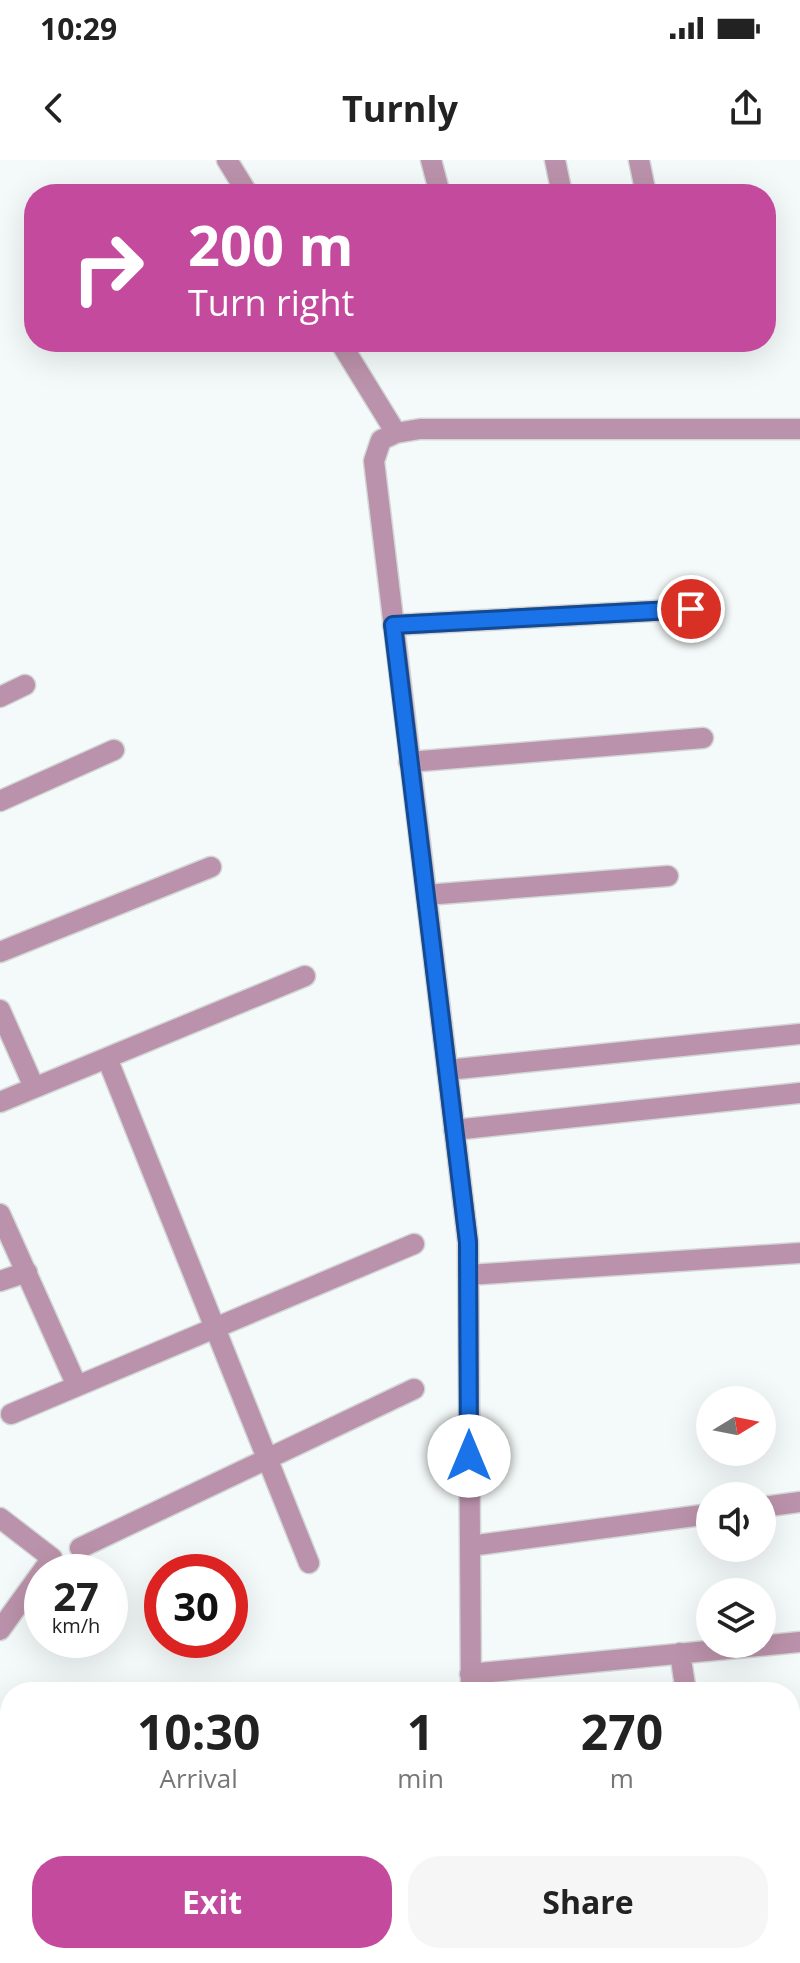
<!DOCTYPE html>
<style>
:root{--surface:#fff;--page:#f6f6f6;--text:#222;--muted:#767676;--accent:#c34a9d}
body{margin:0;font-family:"Open Sans",sans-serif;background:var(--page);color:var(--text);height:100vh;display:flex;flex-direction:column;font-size:30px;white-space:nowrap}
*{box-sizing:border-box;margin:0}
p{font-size:26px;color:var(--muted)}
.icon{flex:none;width:44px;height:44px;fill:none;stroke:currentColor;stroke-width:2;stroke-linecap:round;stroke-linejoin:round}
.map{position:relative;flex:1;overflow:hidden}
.sheet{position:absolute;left:0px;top:1522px;width:800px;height:282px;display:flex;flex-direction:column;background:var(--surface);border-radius:32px 32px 0 0;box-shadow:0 8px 32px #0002}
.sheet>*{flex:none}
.top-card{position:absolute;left:24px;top:24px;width:752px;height:168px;border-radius:32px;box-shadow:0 8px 32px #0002;background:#c34a9d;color:#fff;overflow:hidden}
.needle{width:52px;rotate:80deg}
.controls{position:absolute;left:696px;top:1226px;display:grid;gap:16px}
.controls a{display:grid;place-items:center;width:80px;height:80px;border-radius:50%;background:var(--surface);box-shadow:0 8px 32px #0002;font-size:40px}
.speed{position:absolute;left:24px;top:1394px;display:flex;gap:16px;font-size:40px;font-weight:700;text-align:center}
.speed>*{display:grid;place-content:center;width:104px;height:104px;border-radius:50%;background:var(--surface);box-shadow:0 8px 32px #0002;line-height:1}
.speed small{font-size:20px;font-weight:400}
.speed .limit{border:12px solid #d22;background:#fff;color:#111}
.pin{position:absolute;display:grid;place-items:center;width:68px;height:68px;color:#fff;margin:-34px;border:4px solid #fff;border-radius:50%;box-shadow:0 2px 8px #0007}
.me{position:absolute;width:88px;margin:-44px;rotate:0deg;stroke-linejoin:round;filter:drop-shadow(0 0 6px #0008)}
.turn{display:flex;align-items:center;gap:28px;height:168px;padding:0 32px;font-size:36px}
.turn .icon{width:104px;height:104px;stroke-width:2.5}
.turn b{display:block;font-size:56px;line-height:68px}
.eta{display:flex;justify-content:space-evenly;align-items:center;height:136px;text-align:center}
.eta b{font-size:48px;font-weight:700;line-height:56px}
.cta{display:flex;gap:16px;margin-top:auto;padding:16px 32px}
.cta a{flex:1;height:92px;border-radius:32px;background:var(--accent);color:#fff;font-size:32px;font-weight:700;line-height:92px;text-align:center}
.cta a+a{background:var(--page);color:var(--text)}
.status{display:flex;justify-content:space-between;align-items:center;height:56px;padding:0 40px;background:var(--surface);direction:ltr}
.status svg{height:22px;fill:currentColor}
header{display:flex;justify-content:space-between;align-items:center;height:104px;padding:0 32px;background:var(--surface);font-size:36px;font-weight:700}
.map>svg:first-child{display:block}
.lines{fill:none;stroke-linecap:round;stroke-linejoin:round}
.minor-casing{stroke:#d2d7d6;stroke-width:23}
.minor{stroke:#bb92ab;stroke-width:20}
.route-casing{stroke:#114b97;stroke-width:20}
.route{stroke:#1a73e8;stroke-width:14}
</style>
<div class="status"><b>10:29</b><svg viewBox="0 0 49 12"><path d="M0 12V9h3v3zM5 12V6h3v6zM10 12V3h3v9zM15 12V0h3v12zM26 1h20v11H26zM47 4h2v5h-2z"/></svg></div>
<header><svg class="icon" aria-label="back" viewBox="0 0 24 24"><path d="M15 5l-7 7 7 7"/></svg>Turnly<svg class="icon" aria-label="share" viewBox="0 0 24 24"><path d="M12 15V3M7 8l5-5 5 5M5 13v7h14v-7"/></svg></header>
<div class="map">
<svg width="800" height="1803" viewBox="0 0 800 1803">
<rect width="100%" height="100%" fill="#f4faf9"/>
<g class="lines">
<defs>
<path id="minor" d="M227,0L248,34
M431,0L440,34
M555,0L562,34
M639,0L646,34
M340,182L396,273
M393,465L691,449
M0,537L25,525
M409,602L703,578
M0,641L114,590
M426,735L668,716
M0,792L211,707
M0,850L34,927
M107,898L309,1403
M447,910L800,874
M0,942L305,816
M454,970L800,933
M0,1054L77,1226
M468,1115L800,1093
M0,1121L27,1112
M11,1254L414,1084
M762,1347L800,1342
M0,1358L52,1398L0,1470
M470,1386L710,1354
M80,1388L414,1229
M680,1493L686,1532
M470,1514L800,1482
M471,1532L468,1082L374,301L381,280L396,273L420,269H800
M790,1586L800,1585
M0,1613L10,1621
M0,1653L10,1660
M790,1694L800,1693
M0,1738L10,1736
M190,1794L202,1803
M250,1794L263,1803
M407,1803L410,1794
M719,1803L800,1794"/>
</defs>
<use href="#minor" class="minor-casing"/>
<use href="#minor" class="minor"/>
</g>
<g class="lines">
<defs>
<path id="route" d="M469,1296L468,1082L393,465L691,449"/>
</defs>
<use href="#route" class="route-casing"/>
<use href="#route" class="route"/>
</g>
</svg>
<div class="controls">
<a><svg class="needle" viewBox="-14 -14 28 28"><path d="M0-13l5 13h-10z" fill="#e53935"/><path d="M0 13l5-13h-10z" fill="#767676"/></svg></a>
<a><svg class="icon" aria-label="sound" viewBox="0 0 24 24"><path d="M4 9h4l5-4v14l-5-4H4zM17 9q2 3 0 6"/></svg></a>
<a><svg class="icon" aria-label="layers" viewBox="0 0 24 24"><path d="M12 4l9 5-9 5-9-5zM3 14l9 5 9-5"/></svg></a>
</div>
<div class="speed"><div>27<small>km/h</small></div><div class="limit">30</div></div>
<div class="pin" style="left:691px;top:449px;background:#d93025"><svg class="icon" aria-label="arrive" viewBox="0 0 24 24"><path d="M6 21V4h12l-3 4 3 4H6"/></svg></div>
<svg class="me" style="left:469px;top:1296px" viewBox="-20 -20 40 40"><circle r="19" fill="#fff"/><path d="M0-13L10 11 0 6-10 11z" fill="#1a73e8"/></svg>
<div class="top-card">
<div class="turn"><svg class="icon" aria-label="right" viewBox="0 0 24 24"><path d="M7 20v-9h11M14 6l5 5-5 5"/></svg><div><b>200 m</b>Turn right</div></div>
</div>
<section class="sheet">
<div class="eta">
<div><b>10:30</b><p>Arrival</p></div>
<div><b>1</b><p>min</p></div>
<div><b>270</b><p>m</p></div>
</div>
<div class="cta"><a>Exit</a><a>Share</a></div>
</section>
</div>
